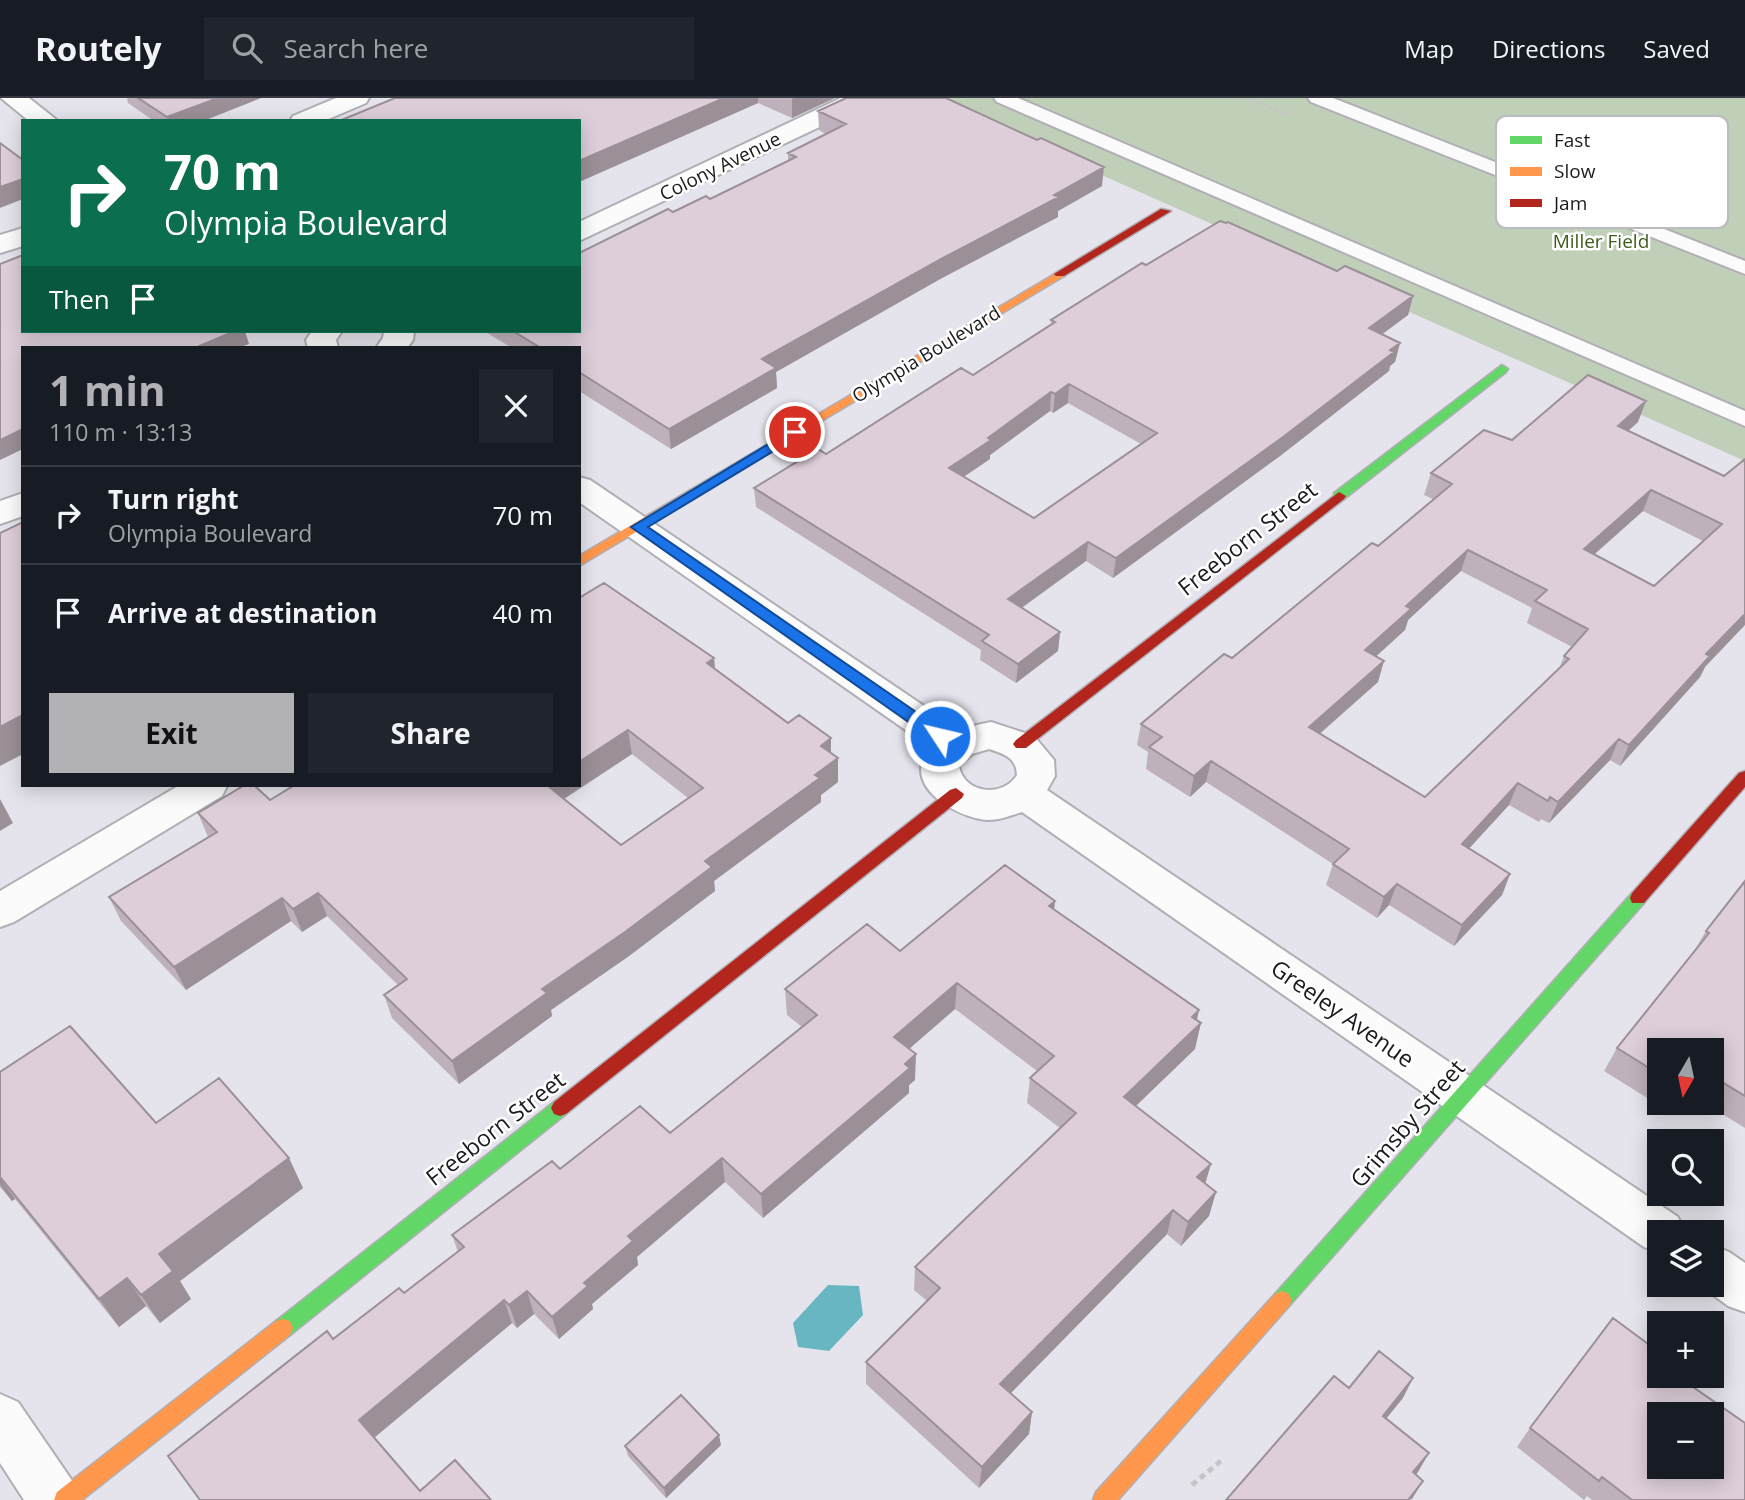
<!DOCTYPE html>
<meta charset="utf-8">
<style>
:root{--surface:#171b24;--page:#20242c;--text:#f1f3f6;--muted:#9ea1a6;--line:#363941;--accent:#b1b1b6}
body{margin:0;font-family:"Open Sans",sans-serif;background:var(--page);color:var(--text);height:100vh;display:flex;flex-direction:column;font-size:26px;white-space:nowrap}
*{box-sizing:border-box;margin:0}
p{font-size:23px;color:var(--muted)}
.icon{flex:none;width:38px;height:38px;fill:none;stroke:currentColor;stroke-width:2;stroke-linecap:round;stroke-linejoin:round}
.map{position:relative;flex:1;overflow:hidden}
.side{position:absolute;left:21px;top:248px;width:560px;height:441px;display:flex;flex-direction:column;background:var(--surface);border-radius:0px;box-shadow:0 4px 18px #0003}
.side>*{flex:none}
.banner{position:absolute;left:21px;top:21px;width:560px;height:214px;border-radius:0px;box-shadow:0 4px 18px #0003;background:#0b6e4f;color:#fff;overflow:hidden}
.needle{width:46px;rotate:189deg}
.buttons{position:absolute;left:1647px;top:940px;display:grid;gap:14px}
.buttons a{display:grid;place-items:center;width:77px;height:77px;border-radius:0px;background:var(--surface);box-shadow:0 4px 18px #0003;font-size:35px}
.pin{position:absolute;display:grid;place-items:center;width:60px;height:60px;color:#fff;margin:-30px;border:4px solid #fff;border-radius:50%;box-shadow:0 2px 7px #0007}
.me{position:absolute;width:77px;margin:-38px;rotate:305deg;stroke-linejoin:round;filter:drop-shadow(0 0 5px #0008)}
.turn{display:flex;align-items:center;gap:24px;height:147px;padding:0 28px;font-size:32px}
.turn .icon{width:91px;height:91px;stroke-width:2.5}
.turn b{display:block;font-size:49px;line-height:60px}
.then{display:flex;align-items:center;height:66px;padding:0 28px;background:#0003;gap:14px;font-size:26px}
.round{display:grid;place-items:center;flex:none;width:74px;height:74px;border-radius:0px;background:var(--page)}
.summary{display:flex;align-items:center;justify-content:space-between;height:119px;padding:0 28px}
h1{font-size:42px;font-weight:700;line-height:52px;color:var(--accent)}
.cta{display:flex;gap:14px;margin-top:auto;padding:14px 28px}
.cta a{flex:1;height:80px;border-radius:0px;background:var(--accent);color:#111;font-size:28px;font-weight:700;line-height:80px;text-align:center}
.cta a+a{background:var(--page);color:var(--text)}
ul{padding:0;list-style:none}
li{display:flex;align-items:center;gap:21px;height:98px;padding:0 28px;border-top:2px solid var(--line)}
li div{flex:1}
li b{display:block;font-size:26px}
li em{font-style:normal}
header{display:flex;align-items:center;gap:42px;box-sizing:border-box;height:98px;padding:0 35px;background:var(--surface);border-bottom:2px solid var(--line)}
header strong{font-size:33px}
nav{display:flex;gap:38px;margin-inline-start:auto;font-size:24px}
.search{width:490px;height:63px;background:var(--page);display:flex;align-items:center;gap:18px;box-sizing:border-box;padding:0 24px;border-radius:0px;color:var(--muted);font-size:26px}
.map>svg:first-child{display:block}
.green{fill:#c0cfb7}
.water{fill:#68b6c1}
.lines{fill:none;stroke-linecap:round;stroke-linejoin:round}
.lane-casing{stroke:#b0afb5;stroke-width:4}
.street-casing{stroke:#b0afb5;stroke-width:4}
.fast-casing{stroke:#b0afb5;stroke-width:3}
.slow-casing{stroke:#b0afb5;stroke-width:3}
.jam-casing{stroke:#b0afb5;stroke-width:3}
.path-far1{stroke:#c5c5c8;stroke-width:3.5;stroke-dasharray:3.5 2.5;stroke-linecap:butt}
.path{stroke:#c5c5c8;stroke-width:5;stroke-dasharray:6 4.5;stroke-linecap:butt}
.lane{fill:#fbfbfc;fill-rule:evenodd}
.street{fill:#fbfbfc;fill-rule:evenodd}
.fast{fill:#63d668;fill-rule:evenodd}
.slow{fill:#ff974d;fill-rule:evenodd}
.jam{fill:#b3261e;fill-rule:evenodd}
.wall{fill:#beb1bb;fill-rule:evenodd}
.shaded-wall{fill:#9b9098}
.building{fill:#ddced9;stroke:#9b9098;stroke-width:2;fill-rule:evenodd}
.route{fill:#1a73e8;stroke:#114b97;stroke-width:2}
.labels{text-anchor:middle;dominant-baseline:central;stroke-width:5;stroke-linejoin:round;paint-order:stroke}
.far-street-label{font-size:19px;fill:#1b1a1f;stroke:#fff}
.far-park-label{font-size:19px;fill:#3d5d18;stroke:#fff}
.street-label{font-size:23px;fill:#1b1a1f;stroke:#fff}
.key{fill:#fff;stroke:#bbbabc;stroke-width:2}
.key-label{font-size:19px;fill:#1b1a1f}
</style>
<header>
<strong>Routely</strong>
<div class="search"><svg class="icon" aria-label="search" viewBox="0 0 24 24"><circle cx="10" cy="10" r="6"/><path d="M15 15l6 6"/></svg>Search here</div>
<nav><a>Map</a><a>Directions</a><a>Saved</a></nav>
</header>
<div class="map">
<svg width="1745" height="1402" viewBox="0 0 1745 1402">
<rect width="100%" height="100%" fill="#e5e4ec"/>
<path class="green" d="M928,0H1745V363Z"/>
<path class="water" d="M828,1187L859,1188L863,1217L829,1253L798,1249L793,1225Z"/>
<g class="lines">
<defs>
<path id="lane" d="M994,0H1018L1745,313V328L997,4Z
M1308,0H1333L1745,163V176L1311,4Z"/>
<path id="street" d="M1,0H29L58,23H29Z
M336,0H369L366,5L324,23H290L293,18Z
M841,0H873L870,5L579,143V124Z
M23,130V148L0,155V137Z
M312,233H342L336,242L338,250H308L306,242Z
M384,233H414L413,242L407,250H376L383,240Z
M579,379L590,382L958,631L991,624L1034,638L1054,662L1055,678L1047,692L1678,1119L1684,1134H1659V1155L1644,1149L1022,714C1012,717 1000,722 989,722C964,721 919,699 921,669C921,662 926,655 930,649L579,404ZM989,651C1004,656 1016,659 1017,677C1003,700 964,696 959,668L972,656Z
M23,395V418L0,426V403Z
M178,688H227L222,698L14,824L0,829V793Z
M1712,1147L1729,1154L1745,1165V1214L1728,1208L1698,1186H1712Z
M0,1296L18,1304L73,1384L81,1402H24L0,1365Z"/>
<path id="fast" d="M1502,267L1508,271L1506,274L1344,401H1334V395Z
M1638,794L1644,795L1646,800L1644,805L1289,1208L1282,1211L1275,1208L1272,1202L1275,1196L1632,795Z
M560,1002L566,1004L569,1010L566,1016L290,1237L283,1239L276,1237L273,1230L276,1223L554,1004Z"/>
<path id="slow" d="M1060,173L1064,174V178L579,468V458Z
M1282,1193L1289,1196L1292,1202L1289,1208L1118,1402H1093L1096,1394L1275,1196Z
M283,1221L290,1223L293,1230L290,1237L82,1402H54L57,1394L276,1223Z"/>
<path id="jam" d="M1161,111L1171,113L1064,178H1056L1054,176Z
M1339,394L1346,398L1344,401L1026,650H1016L1013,646L1016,642Z
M1745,673V689L1644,805H1632L1630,800L1632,795L1739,675Z
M956,690L964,696L962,700L566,1016L560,1018L554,1016L551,1010L554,1004L950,692Z"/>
</defs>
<use href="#lane" class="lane-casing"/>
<use href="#street" class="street-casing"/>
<use href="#fast" class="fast-casing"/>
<use href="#slow" class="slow-casing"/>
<use href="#jam" class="jam-casing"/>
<path class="path-far1" d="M1246,0L1290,18"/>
<path class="path" d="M1192,1387L1222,1362"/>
<use href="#lane" class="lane"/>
<use href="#street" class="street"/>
<use href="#fast" class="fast"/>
<use href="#slow" class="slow"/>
<use href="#jam" class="jam"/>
</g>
<path class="wall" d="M127,0H261L203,23H154L128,5Z
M395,0H835L792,20L758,5L579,84V23Z
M818,13L1102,88L1058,113V119L942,180L776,274L777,290L671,351L579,293V250H512L484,233H579L673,114L710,101L788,63V55L826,36L819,32Z
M1146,167L1337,173L1413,198L1408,217L1382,236L1400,245L1395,264L1390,268L1389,273L1280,358L1113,480L1086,463L1022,510L1060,534L1058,553L1016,585L980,562L981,552L756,409L754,390L826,356L973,277L1051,226V222ZM1068,305L1141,346L1034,420L964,379L990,361V357L1050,313L1053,315Z
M1638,324L1628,333L1724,378L1745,361L1705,569L1700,579L1620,668L1610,662L1549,725L1541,721L1539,724L1509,707L1469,750L1510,776L1502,797L1454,848L1389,807L1377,820L1326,787L1333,766L1206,684L1190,699L1146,671L1148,654L1137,647L1141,626L1232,560L1378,448L1433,401L1424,397L1431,375L1512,342ZM1643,413L1703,443L1654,488L1594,457ZM1461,473L1532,510L1527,525L1572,549L1564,558L1559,571L1425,699L1320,636L1378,584L1376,558L1405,532L1408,522Z
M579,500L714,560L715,571L831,655L838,684L821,697V704L714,783L715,793L629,858L551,912L552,918L459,986L392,920L384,897L398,887L327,818L302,834L291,823L186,892L121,823L109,799L208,739L198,715L270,702L579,688ZM632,656L688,700L621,747L564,701Z
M1745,783V1030L1703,1004H1712V952H1659V1003L1657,1006L1604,973L1617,950L1694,853L1706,833Z
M1055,803L1054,812L1197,922L1195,951L1136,1008L1205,1086L1216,1094L1209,1118L1181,1148L1167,1136L1011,1295L1032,1314L1029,1336L979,1390L866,1286V1264L927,1203L914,1192L915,1169L1060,1030L1027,1005L1030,980L1037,973L955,911L909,951L915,982L909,987V995L763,1120L725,1084L637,1159L638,1167L592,1206L593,1211L559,1241L534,1216L517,1230L512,1225L374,1340L420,1393L491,1402H200L333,1241L404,1195L458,1154L452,1137L560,1071L670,1035L802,929L787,917L785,891L900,853Z
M0,974L156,1025L303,1090L180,1183L191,1201L160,1225L146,1208L119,1229L15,1101L12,1103L0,1089Z
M1659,1278L1745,1402H1592L1587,1398L1584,1402L1517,1349L1530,1330Z
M721,1347L666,1400L628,1358L625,1348Z"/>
<path class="shaded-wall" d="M218,0H261L203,23H168L167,19Z
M724,0H758V5L579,84V63Z
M794,0H835L792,20V1Z
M1104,69L1102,88L1058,113V119L942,180L776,274L777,290L671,351L669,331L762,261Z
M23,81V101L0,110V89Z
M1413,198L1408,217L1365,249L1369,230Z
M235,233H245L249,246L238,250H195Z
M1400,245L1395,264L1390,268L1389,273L1280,358L1113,480L1116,460Z
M1069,286L1068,305L1053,315L1055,296Z
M1051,294L1050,313L990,357V361L948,389L949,370L988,340Z
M1646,303L1638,324L1610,349L1618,328Z
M23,331V351L0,362V342Z
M1651,392L1643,413L1575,473L1584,451Z
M1088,444L1086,463L1007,520L1008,501Z
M1468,452L1461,473L1408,522L1405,532L1359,574L1365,552L1406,508Z
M1745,516V527L1705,569L1700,579L1620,668L1629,647L1706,556Z
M1060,534L1058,553L1016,585L1018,566Z
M714,560L716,584L707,565Z
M1384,563L1378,584L1303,650L1309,629Z
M23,617V656L0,668V629Z
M628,632L632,656L550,710L546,688H579V664Z
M831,640V665L821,648Z
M1619,641L1610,662L1549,725L1558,704Z
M838,660V684L821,697V704L714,783L715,793L629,858L551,912L552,918L459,986L452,963L815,677Z
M1211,663L1206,684L1190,699L1194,678Z
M1518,685L1509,707L1454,767L1462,746Z
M0,701L13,725L0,733Z
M1510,776L1502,797L1454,848L1462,827Z
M1397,786L1389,807L1377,820L1384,799Z
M318,795L327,818L302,834L293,811Z
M282,800L291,823L186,892L174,869Z
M1055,803L1052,830L1049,808Z
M957,885L955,911L894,964V939Z
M1199,912L1195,931L1201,925L1195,951L1119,1024L1124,999Z
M916,956L915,982L909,987V995L763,1120L761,1096Z
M289,1060L303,1090L180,1183L191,1201L160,1225L141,1197L159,1156Z
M722,1060L725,1084L637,1159L638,1167L592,1206L593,1211L559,1241L552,1219L628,1138Z
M1211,1066L1204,1090L1197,1079Z
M0,1080L15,1101L12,1103L0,1087Z
M1216,1094L1209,1118L1181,1148L1188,1124Z
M1173,1112L1167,1136L998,1308L1000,1286Z
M127,1180L146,1208L119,1229L99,1201Z
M527,1193L534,1216L517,1230L509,1207Z
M504,1202L512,1225L370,1343L359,1322Z
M1413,1280L1403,1300L1373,1337L1383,1318Z
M1032,1314L1029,1336L979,1390L982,1369Z
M719,1337L721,1347L666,1400L664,1390Z
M1429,1355L1418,1374L1403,1392L1413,1374Z
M1423,1383L1412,1401L1408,1402Z"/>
<path class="building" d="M138,0H218L167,19Z
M395,0H724L579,63V23H339Z
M846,0H946L1037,42L1041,40L1104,69L1054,97L1059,99L943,160L762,261L776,270L669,331L579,274V250H541L513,233H579V155L668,111L673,114L706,98L710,101L796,59L788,55L846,26L818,13Z
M0,45L23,62V81L0,89Z
M1220,123L1226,125L1228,124L1337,173L1345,168L1413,198L1369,230L1400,245L1390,252L1394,254L1283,339L1116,460L1088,444L1008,501L1060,534L1018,566L982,543L989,537L754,390L818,351L826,356L961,270L973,277L1055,224L1051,222L1142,165L1146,167ZM1069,286L1157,335L1034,420L949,370L991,342L988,340L1051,294L1055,296Z
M23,157V233H235L195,250H23V331L0,342V166Z
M1588,277L1646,303L1618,328L1724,378L1745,361V516L1706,556L1710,558L1629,647L1619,641L1558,704L1550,699L1548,703L1518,685L1462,746L1510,776L1462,827L1397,786L1384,799L1333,766L1349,751L1211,663L1194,678L1149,649L1162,639L1141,626L1224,556L1232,560L1372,445L1378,448L1452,386L1431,375L1484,332L1512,342ZM1651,392L1722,426L1654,488L1584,451ZM1468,452L1547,492L1535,503L1588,531L1564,558L1569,561L1425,699L1309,629L1384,563L1365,552L1411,511L1406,508Z
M23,424V617L0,629V435Z
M604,485L714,560L707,565L788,625L799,617L831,640L821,648L838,660L815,677L820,680L705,763L712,769L625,834L542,891L547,895L452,963L384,897L407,881L318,795L293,811L282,800L174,869L109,799L217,734L198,715L243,688H255L270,702L293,688H548L621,747L703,690L628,632L579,664V500Z
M1005,767L1055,803L1049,808L1199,912L1192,919L1201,925L1124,999L1211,1066L1197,1079L1216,1094L1188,1124L1173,1112L1000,1286L1032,1314L982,1369L866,1264L940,1190L915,1169L1076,1015L1030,980L1054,958L957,885L894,939L916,956L905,966L910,970L761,1096L722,1060L628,1138L633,1143L584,1185L588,1188L552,1219L527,1193L509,1207L504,1202L359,1322L420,1393L455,1362L491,1402H200L168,1358L327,1233L333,1241L399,1190L404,1195L464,1149L452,1137L552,1063L560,1071L640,1008L670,1035L817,917L785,891L867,826L900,853Z
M1745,783V998L1712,978V952H1659V976L1617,950L1709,835L1706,833Z
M70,928L156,1025L219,980L289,1060L159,1156L173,1173L141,1197L127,1180L99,1201L0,1079V974Z
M1613,1220L1659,1254V1278H1677L1745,1325V1402H1632L1602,1379L1599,1383L1530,1330ZM1659,1316H1712V1368H1659Z
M1379,1253L1413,1280L1383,1318L1429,1355L1413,1374L1423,1383L1408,1402H1226L1334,1278L1349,1290Z
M681,1297L719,1337L664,1390L625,1348Z"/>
<path class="route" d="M795,330L802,334L800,337L648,429L945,634L948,638L945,642H934L631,429Z"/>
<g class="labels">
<g class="far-street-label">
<text transform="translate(720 68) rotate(-26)">Colony Avenue</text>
<text transform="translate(926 256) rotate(-31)">Olympia Boulevard</text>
</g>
<g class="far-park-label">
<text x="1601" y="143">Miller Field</text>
</g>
<g class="street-label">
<text transform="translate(1247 440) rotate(-38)">Freeborn Street</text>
<text transform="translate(1343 915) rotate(35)">Greeley Avenue</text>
<text transform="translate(1407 1025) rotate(-49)">Grimsby Street</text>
<text transform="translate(495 1030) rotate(-38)">Freeborn Street</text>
</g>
</g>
<rect x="1496" y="18" width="232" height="112" rx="10" class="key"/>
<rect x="1510" y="38" width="32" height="8" fill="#63d668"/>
<rect x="1510" y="69" width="32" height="9" fill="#ff974d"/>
<rect x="1510" y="101" width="32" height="8" fill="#b3261e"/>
<g class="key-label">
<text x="1554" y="49">Fast</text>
<text x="1554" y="80">Slow</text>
<text x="1554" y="112">Jam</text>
</g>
</svg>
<div class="buttons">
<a><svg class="needle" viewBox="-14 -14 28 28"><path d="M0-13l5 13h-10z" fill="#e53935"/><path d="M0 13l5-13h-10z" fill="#9ea1a6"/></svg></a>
<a><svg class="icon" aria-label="search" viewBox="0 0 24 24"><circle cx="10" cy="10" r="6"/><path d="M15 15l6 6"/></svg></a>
<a><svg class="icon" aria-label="layers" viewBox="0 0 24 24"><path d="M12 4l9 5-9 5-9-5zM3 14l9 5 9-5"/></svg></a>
<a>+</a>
<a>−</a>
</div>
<div class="pin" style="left:795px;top:334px;background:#d93025"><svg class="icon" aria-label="arrive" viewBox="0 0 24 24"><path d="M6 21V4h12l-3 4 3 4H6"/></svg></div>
<svg class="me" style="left:940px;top:638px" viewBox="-20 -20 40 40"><circle r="17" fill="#1a73e8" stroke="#fff" stroke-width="3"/><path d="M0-11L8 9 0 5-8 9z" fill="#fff"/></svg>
<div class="banner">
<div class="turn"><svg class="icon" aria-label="right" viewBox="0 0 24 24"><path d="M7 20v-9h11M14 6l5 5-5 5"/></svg><div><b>70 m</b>Olympia Boulevard</div></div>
<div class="then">Then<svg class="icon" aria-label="arrive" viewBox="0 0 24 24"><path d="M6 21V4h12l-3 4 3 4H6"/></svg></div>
</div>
<section class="side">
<div class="summary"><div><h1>1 min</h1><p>110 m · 13:13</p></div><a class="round"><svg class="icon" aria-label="close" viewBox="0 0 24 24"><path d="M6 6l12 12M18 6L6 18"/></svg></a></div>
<ul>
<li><svg class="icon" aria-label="right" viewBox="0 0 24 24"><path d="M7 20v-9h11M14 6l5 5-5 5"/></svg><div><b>Turn right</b><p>Olympia Boulevard</p></div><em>70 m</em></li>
<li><svg class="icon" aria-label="arrive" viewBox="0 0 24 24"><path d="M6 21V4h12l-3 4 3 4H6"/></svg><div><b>Arrive at destination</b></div><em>40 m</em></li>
</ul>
<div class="cta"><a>Exit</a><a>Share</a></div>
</section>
</div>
